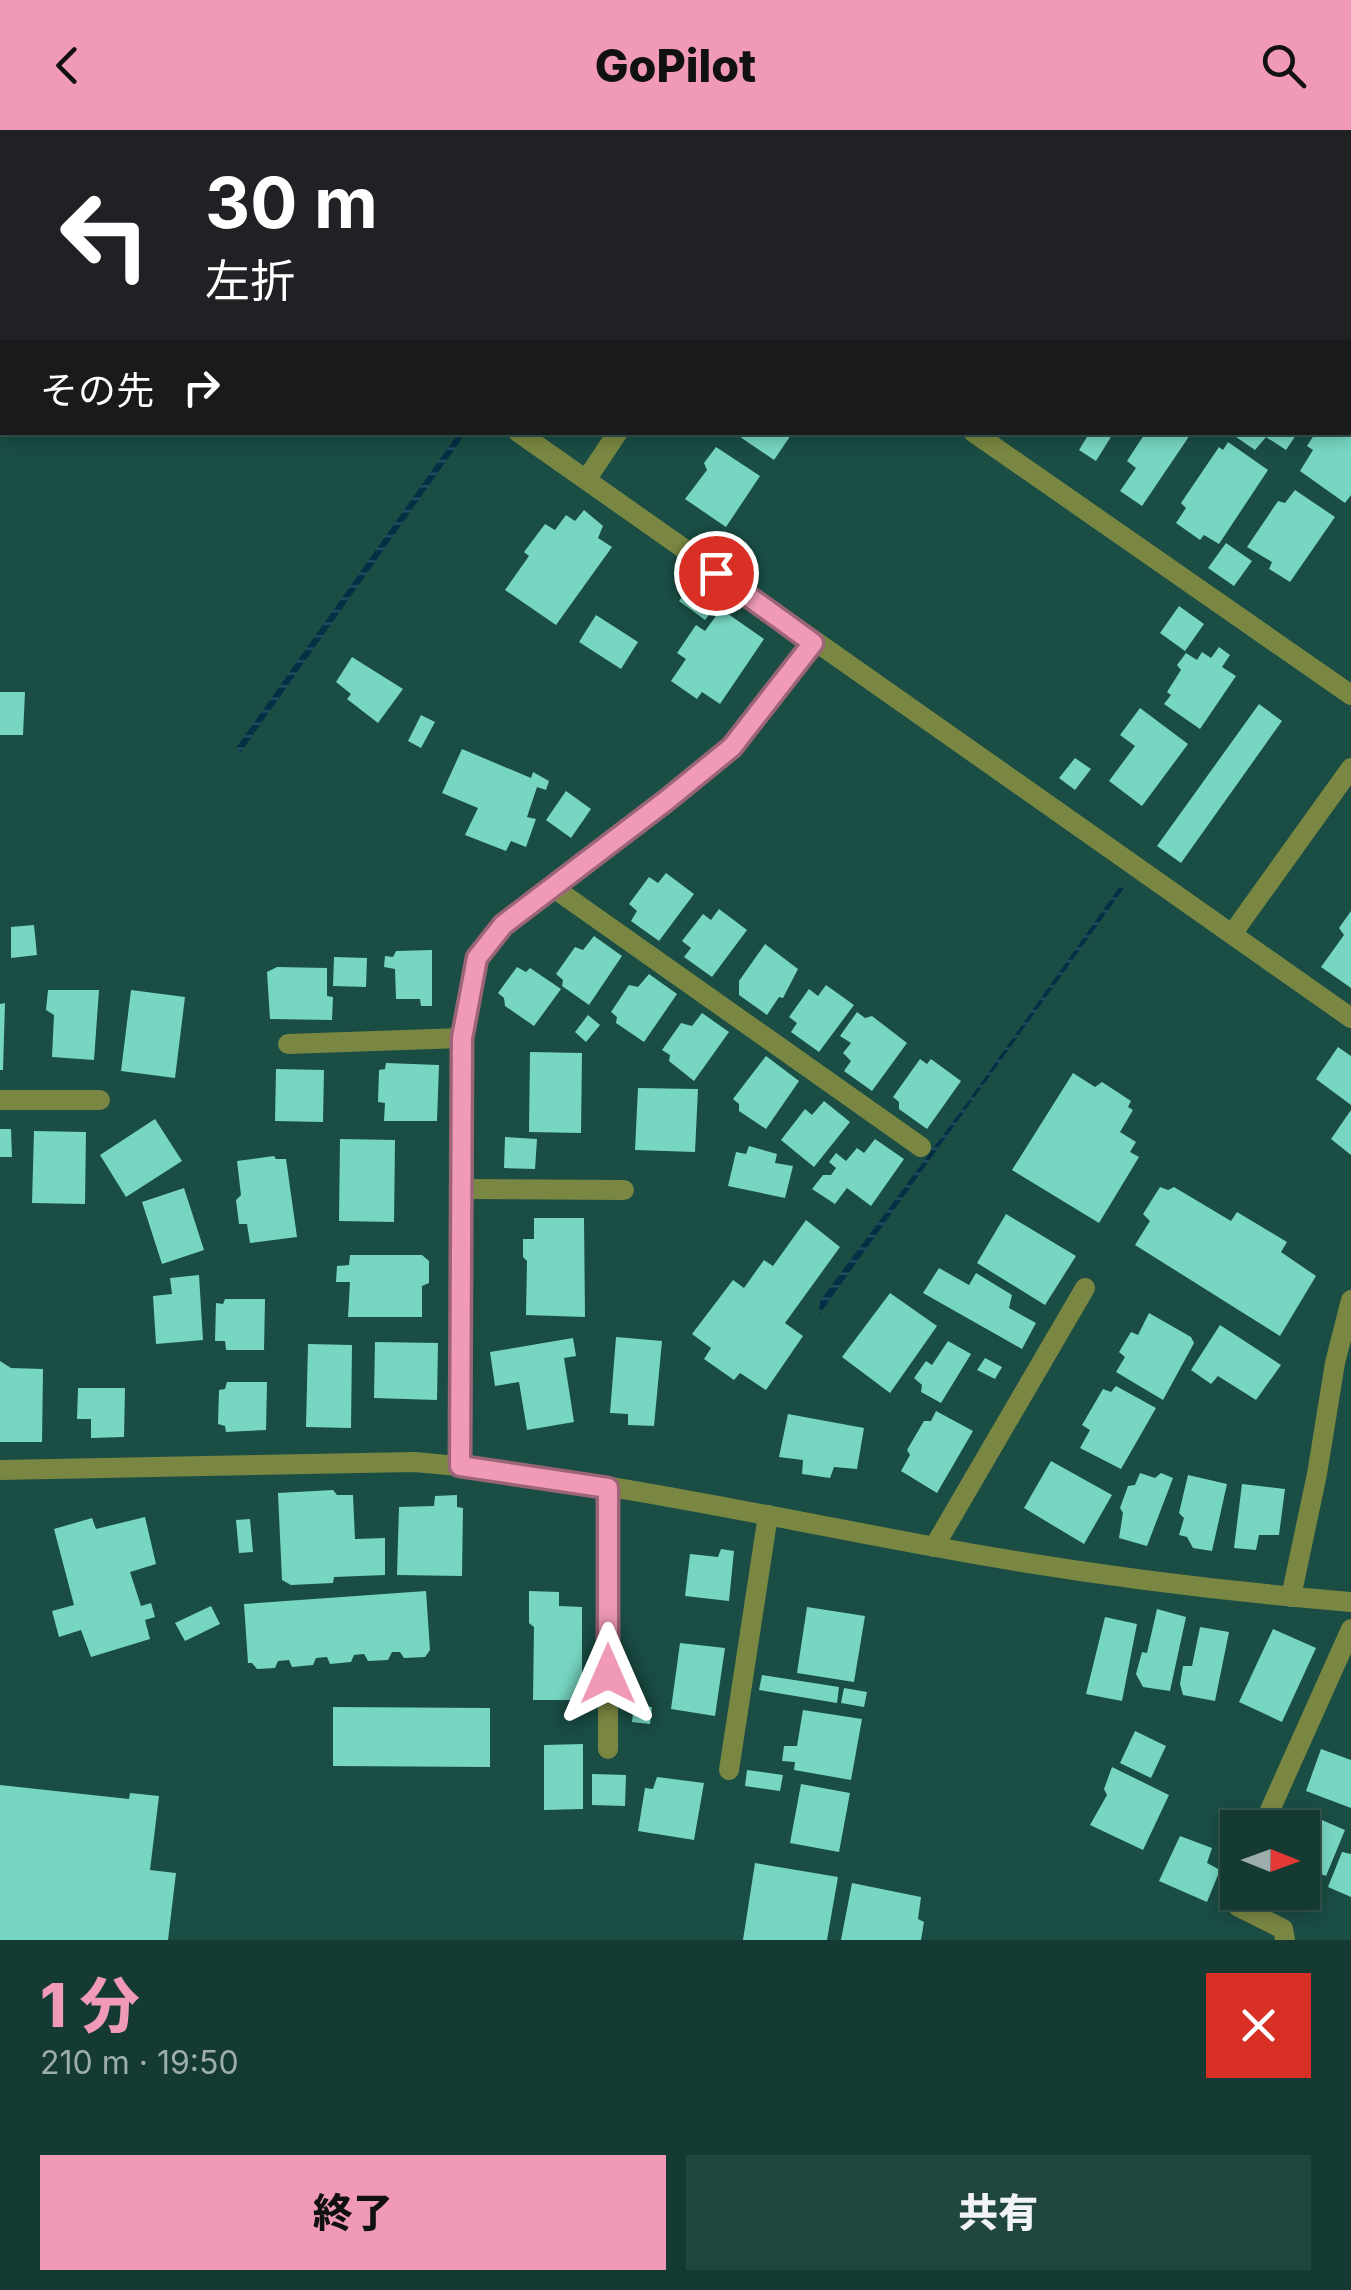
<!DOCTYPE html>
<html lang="ja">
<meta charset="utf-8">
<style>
:root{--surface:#143a33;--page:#21453f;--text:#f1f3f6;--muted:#9dadac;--line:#33544e;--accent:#f09ab7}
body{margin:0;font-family:Inter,"Noto Sans JP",sans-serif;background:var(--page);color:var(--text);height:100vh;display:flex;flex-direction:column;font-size:38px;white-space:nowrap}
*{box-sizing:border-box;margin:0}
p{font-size:32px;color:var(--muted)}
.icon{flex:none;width:55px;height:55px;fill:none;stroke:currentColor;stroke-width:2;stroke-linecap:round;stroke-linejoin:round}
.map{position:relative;height:1810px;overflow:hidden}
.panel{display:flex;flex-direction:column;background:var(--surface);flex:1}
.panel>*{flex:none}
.banner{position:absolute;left:0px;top:0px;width:1352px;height:305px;box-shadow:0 5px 15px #0003,0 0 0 2px var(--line);background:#202124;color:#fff;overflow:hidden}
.needle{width:65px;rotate:91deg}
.buttons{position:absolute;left:1220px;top:1680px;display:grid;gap:20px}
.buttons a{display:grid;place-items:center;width:100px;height:100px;border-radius:0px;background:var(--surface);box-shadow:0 5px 15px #0003,0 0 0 2px var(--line);font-size:50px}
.pin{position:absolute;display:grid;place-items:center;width:85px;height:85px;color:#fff;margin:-42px;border:5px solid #fff;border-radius:50%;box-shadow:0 2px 10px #0007}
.me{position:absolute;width:110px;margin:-55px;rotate:0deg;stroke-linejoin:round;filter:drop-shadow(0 0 8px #0008)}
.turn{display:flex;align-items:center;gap:35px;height:210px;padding:0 40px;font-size:45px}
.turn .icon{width:130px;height:130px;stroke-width:2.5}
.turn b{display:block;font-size:70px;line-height:85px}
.then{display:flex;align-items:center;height:95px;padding:0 40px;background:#0003;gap:20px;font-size:38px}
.round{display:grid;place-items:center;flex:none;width:105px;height:105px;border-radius:0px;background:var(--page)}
.overview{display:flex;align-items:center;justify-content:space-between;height:170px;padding:0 40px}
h1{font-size:60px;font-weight:800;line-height:75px;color:var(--accent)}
.cta{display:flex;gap:20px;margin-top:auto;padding:20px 40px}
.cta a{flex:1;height:115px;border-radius:0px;background:var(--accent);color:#111;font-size:40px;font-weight:800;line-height:115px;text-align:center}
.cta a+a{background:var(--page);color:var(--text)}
header{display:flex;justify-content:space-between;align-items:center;height:130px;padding:0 40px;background:var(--accent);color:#111;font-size:45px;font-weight:800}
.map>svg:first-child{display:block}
.water{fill:url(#water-rules)}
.building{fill:#77d6c2}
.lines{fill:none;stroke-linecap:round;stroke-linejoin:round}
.service{stroke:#7a8742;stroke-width:20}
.minor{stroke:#7a8742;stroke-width:20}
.tertiary{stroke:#7a8742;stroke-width:20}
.route-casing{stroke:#9c6477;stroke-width:25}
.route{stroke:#f09ab7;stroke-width:18}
</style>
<header><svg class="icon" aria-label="back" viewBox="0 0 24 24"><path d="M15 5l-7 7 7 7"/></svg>GoPilot<svg class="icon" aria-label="search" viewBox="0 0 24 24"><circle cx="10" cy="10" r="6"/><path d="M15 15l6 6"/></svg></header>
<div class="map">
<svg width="1351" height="1810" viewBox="0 0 1351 1810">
<defs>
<pattern id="water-rules" width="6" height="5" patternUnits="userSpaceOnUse" patternTransform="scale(2.5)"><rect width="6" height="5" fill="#042f45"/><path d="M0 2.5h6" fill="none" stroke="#264d5f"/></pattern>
</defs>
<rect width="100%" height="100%" fill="#1a4d44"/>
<path class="water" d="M459,302L466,303L241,622L236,618Z
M1120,756L1124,758L819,1185L820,1171L966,974Z"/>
<path class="building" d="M733,302H793L774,330Z
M1090,302H1114L1096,331L1079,320Z
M1146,302H1192L1142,376L1120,361L1136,338L1127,331Z
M1239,302H1298L1286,320L1266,307L1255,320L1236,307Z
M1316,302H1351V365L1345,373L1300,341L1313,320L1307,316Z
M1228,312L1268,340L1219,414L1204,405L1200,410L1176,393L1186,378L1181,373L1219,317L1223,320Z
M716,317L760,346L726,397L685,369L707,340L704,333Z
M1295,360L1335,387L1290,452L1269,439L1272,432L1247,417L1278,371L1285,373Z
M584,380L603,396L598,408L612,417L556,495L505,460L529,426L524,422L545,394L555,400L566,385L575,391Z
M1226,413L1252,431L1234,456L1208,438Z
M690,457L715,477L705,490L679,471Z
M1179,476L1204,494L1185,521L1160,503Z
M721,479L764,509L720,574L702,562L697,569L671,551L686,529L677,523L696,495L705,501Z
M596,485L638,512L621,539L579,512Z
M1219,517L1230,525L1222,537L1236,546L1200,599L1164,574L1171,565L1167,562L1181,540L1177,535L1186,523L1197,530L1202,522L1211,528Z
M352,527L403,559L378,593L347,569L351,564L336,552Z
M0,562H25L23,605H0Z
M1259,574L1282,591L1181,733L1157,716Z
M1140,578L1188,614L1142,676L1109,651L1135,616L1120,605Z
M421,585L435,592L421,618L408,611Z
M462,619L531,648L533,642L549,651L546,660L537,657L527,687L536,689L526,717L511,711L506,721L465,705L478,678L442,663Z
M1075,628L1091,639L1075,660L1059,648Z
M566,661L591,679L571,708L546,690Z
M666,743L694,764L659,811L631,791L637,781L629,774L649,747L658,753Z
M719,779L747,800L712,847L684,827L691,818L682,811L703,784L711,790Z
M1351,781V858L1321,837L1344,805L1339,798Z
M34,795L37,825L11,828V797Z
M594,806L622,826L589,875L562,856L563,850L556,844L575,817L583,820Z
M765,814L798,839L783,868L779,867L767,885L739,865V851Z
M432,820V876H421L420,869H396L395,839L384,837L385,826L393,827L396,821Z
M334,827L367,828L366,857L333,856Z
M277,837L327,838V866L333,867L332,890L270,889L267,842Z
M517,837L526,842L530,838L561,859L534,896L505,876L504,868L498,863Z
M649,844L677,864L644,912L616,893L617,887L611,882L629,855L638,857Z
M826,855L854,875L819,922L791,902L797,893L789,887L809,859L818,866Z
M48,860H99L94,930L52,927L54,885L46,880Z
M131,860L185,867L175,948L121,941Z
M5,873L3,940H0V874Z
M857,882L865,888L872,886L907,913L872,961L844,941L851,931L843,923L851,913L840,906Z
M702,883L729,902L694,951L669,931L670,925L662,920L681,893L692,896Z
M588,885L600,895L586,912L575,902Z
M1338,917L1351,926V975L1316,949Z
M530,922L582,923L581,1003L529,1002Z
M766,926L799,951L766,999L739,981V974L733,969Z
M920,929L927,934L931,929L961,951L927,999L899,979V972L893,967Z
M386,933L439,935L437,991H384L385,973L378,972L379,940L385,939Z
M276,939L324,940L323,992L275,991Z
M1073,943L1095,957L1102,952L1131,971L1128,977L1133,980L1120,1002L1136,1012L1130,1022L1139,1027L1099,1093L1012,1040Z
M638,958L698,959L695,1022L635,1020Z
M824,971L850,992L814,1037L781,1010L805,979L812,985Z
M1351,980V1025L1331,1009Z
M155,989L182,1031L126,1067L100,1025Z
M0,999H11L12,1027H0Z
M34,1001L86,1002L85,1074L32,1073Z
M505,1007L537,1009L535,1039L504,1038Z
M340,1009L395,1010L394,1092L339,1091Z
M875,1009L904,1029L871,1076L847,1058L835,1074L812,1059L823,1045H831L836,1038L829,1032L836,1023L846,1031L857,1018L864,1023Z
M749,1016L777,1024L775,1033L793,1036L785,1068L728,1056L736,1022L746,1024Z
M274,1026L276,1029H286L297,1107L250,1113L247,1094H239L236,1070L241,1065L237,1031Z
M1160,1057L1168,1060L1174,1057L1231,1091L1237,1082L1287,1112L1281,1122L1316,1146L1280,1206L1135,1115L1150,1091L1143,1084Z
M184,1058L204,1120L162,1134L142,1072Z
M1006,1084L1076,1126L1045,1175L977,1133Z
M534,1088H584L585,1187L526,1185L527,1131L523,1127V1109H534Z
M806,1090L840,1117L785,1193L803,1206L766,1260L740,1243L734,1250L704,1229L711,1218L692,1204L733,1150L744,1158L764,1130L773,1136Z
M350,1125H422L429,1131V1153L422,1156V1187H348L350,1152H336L337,1136L349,1135Z
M939,1138L969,1155L976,1143L1012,1165L1009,1178L1036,1193L1022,1219L923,1163Z
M199,1145L203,1210L156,1214L153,1166L172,1164L170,1148Z
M890,1163L937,1196L890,1263L842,1227Z
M225,1169H265L264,1220H226L225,1211H215L216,1173L223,1174Z
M1149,1183L1191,1207L1194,1213L1163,1270L1116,1242L1125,1227L1119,1222L1131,1202L1138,1205Z
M1220,1195L1281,1235L1256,1270L1218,1246L1211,1254L1191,1240Z
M616,1207L662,1211L654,1296L628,1295V1284L610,1283Z
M573,1208L576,1226L564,1228L574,1292L527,1300L519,1252L495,1256L490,1222Z
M948,1211L971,1224L941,1273L921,1262L922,1255L914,1248L926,1231L932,1235Z
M375,1212L438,1213L437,1270L374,1268Z
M308,1214L352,1215L351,1298L306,1297Z
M985,1228L1002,1237L995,1249L977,1240Z
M0,1231L11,1238L43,1239L42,1312H0Z
M227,1252H267L266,1300L226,1302L225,1296L218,1294L219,1260L225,1259Z
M1116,1256L1156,1278L1121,1339L1080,1318L1090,1300L1082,1295L1103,1259L1111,1262Z
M78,1258H125L124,1307L91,1308V1289H77Z
M936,1281L973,1301L937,1363L901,1341L910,1325L907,1320L924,1291H931Z
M788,1284L864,1298L857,1339L834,1337L830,1348L802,1344L803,1330L779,1327Z
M1051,1331L1112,1365L1084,1414L1024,1378Z
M1140,1343L1155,1348L1161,1343L1173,1348L1147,1416L1119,1408L1123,1383L1120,1378L1128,1356L1135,1355Z
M1188,1345L1227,1354L1212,1421L1193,1418L1187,1407L1179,1405L1184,1388L1179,1383Z
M1242,1354L1285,1359L1279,1405H1259L1256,1420L1234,1418Z
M333,1360L337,1365H353L355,1409L385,1408V1445L334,1447L333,1453L291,1455L282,1450L278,1363Z
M457,1365V1377L463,1378L462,1446L397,1445L399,1377L434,1376L435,1366Z
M145,1387L156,1434L130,1442L141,1476L151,1473L155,1487L145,1490L150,1509L91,1527L81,1500L59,1507L52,1481L74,1475L54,1399L92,1388L96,1399Z
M250,1389L253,1422L239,1423L236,1390Z
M721,1419L734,1421L729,1471L685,1466L690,1424L718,1427Z
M426,1461L430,1520L425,1527L404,1528L400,1522H392L388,1530L368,1531L364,1524L354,1525L351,1532L330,1534L327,1527L316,1528L313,1535L292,1537L289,1530L278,1531L275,1538L257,1539L252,1533H248L244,1474Z
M529,1461L559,1462V1476L582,1477V1570H533L534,1497L529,1493Z
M211,1476L220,1494L185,1511L175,1493Z
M807,1477L865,1486L854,1552L797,1543Z
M1157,1479L1186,1487L1170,1561L1143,1557L1136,1544L1142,1522L1147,1523Z
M1105,1487L1137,1494L1122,1571L1086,1564Z
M1200,1497L1229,1502L1215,1571L1183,1565L1180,1554L1183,1536H1192Z
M1273,1499L1316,1518L1282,1592L1239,1572Z
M680,1513L725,1518L715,1586L671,1579Z
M762,1545L839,1557L837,1573L759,1560Z
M844,1558L867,1562L864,1577L841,1573Z
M634,1575L652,1577L650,1594L632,1592Z
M333,1577L490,1578V1637L333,1636Z
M803,1580L862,1589L851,1650L794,1640L795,1632L782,1631L784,1616H797Z
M1135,1601L1166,1616L1151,1648L1120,1633Z
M583,1614V1679L544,1680V1615Z
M1321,1619L1351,1630V1678L1306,1661Z
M1112,1637L1169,1665L1143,1720L1090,1695L1107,1665L1104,1659Z
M747,1640L783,1645L780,1661L745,1656Z
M592,1644L626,1645L625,1676L592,1675Z
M657,1647L704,1653L694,1710L638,1701L645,1658L653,1659Z
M801,1654L850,1663L839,1722L790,1713Z
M0,1655L129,1669L130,1663L159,1666L150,1740L176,1743L168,1810H0Z
M1301,1681L1345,1700L1326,1746L1302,1736V1698H1294Z
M1180,1706L1212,1718L1207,1733L1220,1740L1207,1772L1159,1751Z
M1342,1722L1351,1724V1767L1328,1757Z
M755,1733L838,1747L827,1810H743Z
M852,1753L921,1767L918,1789L924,1792L921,1810H841Z"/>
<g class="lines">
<path class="service" d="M551,756L921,1017
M288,914L462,908
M0,970H100
M461,1059L624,1060
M934,1417L1085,1158
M608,1619V1358
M729,1640L768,1385
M1262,1698L1351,1499
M1238,1753L1239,1777L1283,1799L1285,1810"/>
<path class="minor" d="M82,0L85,2
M538,0L541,2
M1031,0L1035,2
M556,2L558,0
M1166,2L1167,0
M1350,222L1351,223
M0,266L2,262
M518,302L1351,888
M973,302L1351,565
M586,350L618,302
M1232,804L1351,638
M460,1336L462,908L477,828L503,795L667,670L732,617L813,513
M0,1340L414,1332C588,1346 759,1385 930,1416C1069,1442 1210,1460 1351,1472
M1291,1467L1317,1344L1335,1233L1351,1170"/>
<path class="tertiary" d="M188,2L190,0"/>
</g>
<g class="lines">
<defs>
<path id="route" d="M608,1544V1358L460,1336L462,908L477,828L503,795L667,670L732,617L813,513L716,443"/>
</defs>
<use href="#route" class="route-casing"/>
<use href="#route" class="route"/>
</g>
</svg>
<div class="buttons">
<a><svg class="needle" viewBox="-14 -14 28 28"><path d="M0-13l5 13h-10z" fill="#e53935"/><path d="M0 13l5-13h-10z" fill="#9dadac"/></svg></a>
</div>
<div class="pin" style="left:716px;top:443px;background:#d93025"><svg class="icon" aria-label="arrive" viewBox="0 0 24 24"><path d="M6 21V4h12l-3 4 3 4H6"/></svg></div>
<svg class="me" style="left:608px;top:1544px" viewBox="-20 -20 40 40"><path d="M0-17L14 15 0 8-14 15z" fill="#f09ab7" stroke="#fff" stroke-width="4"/></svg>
<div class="banner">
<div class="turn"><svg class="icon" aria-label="left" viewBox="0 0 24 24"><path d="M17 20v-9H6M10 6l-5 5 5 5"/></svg><div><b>30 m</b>左折</div></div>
<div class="then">その先<svg class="icon" aria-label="right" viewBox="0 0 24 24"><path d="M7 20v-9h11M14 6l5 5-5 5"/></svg></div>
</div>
</div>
<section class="panel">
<div class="overview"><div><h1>1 分</h1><p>210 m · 19:50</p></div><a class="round" style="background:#d93025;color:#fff"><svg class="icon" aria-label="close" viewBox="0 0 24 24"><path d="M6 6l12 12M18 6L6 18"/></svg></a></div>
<div class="cta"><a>終了</a><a>共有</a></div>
</section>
